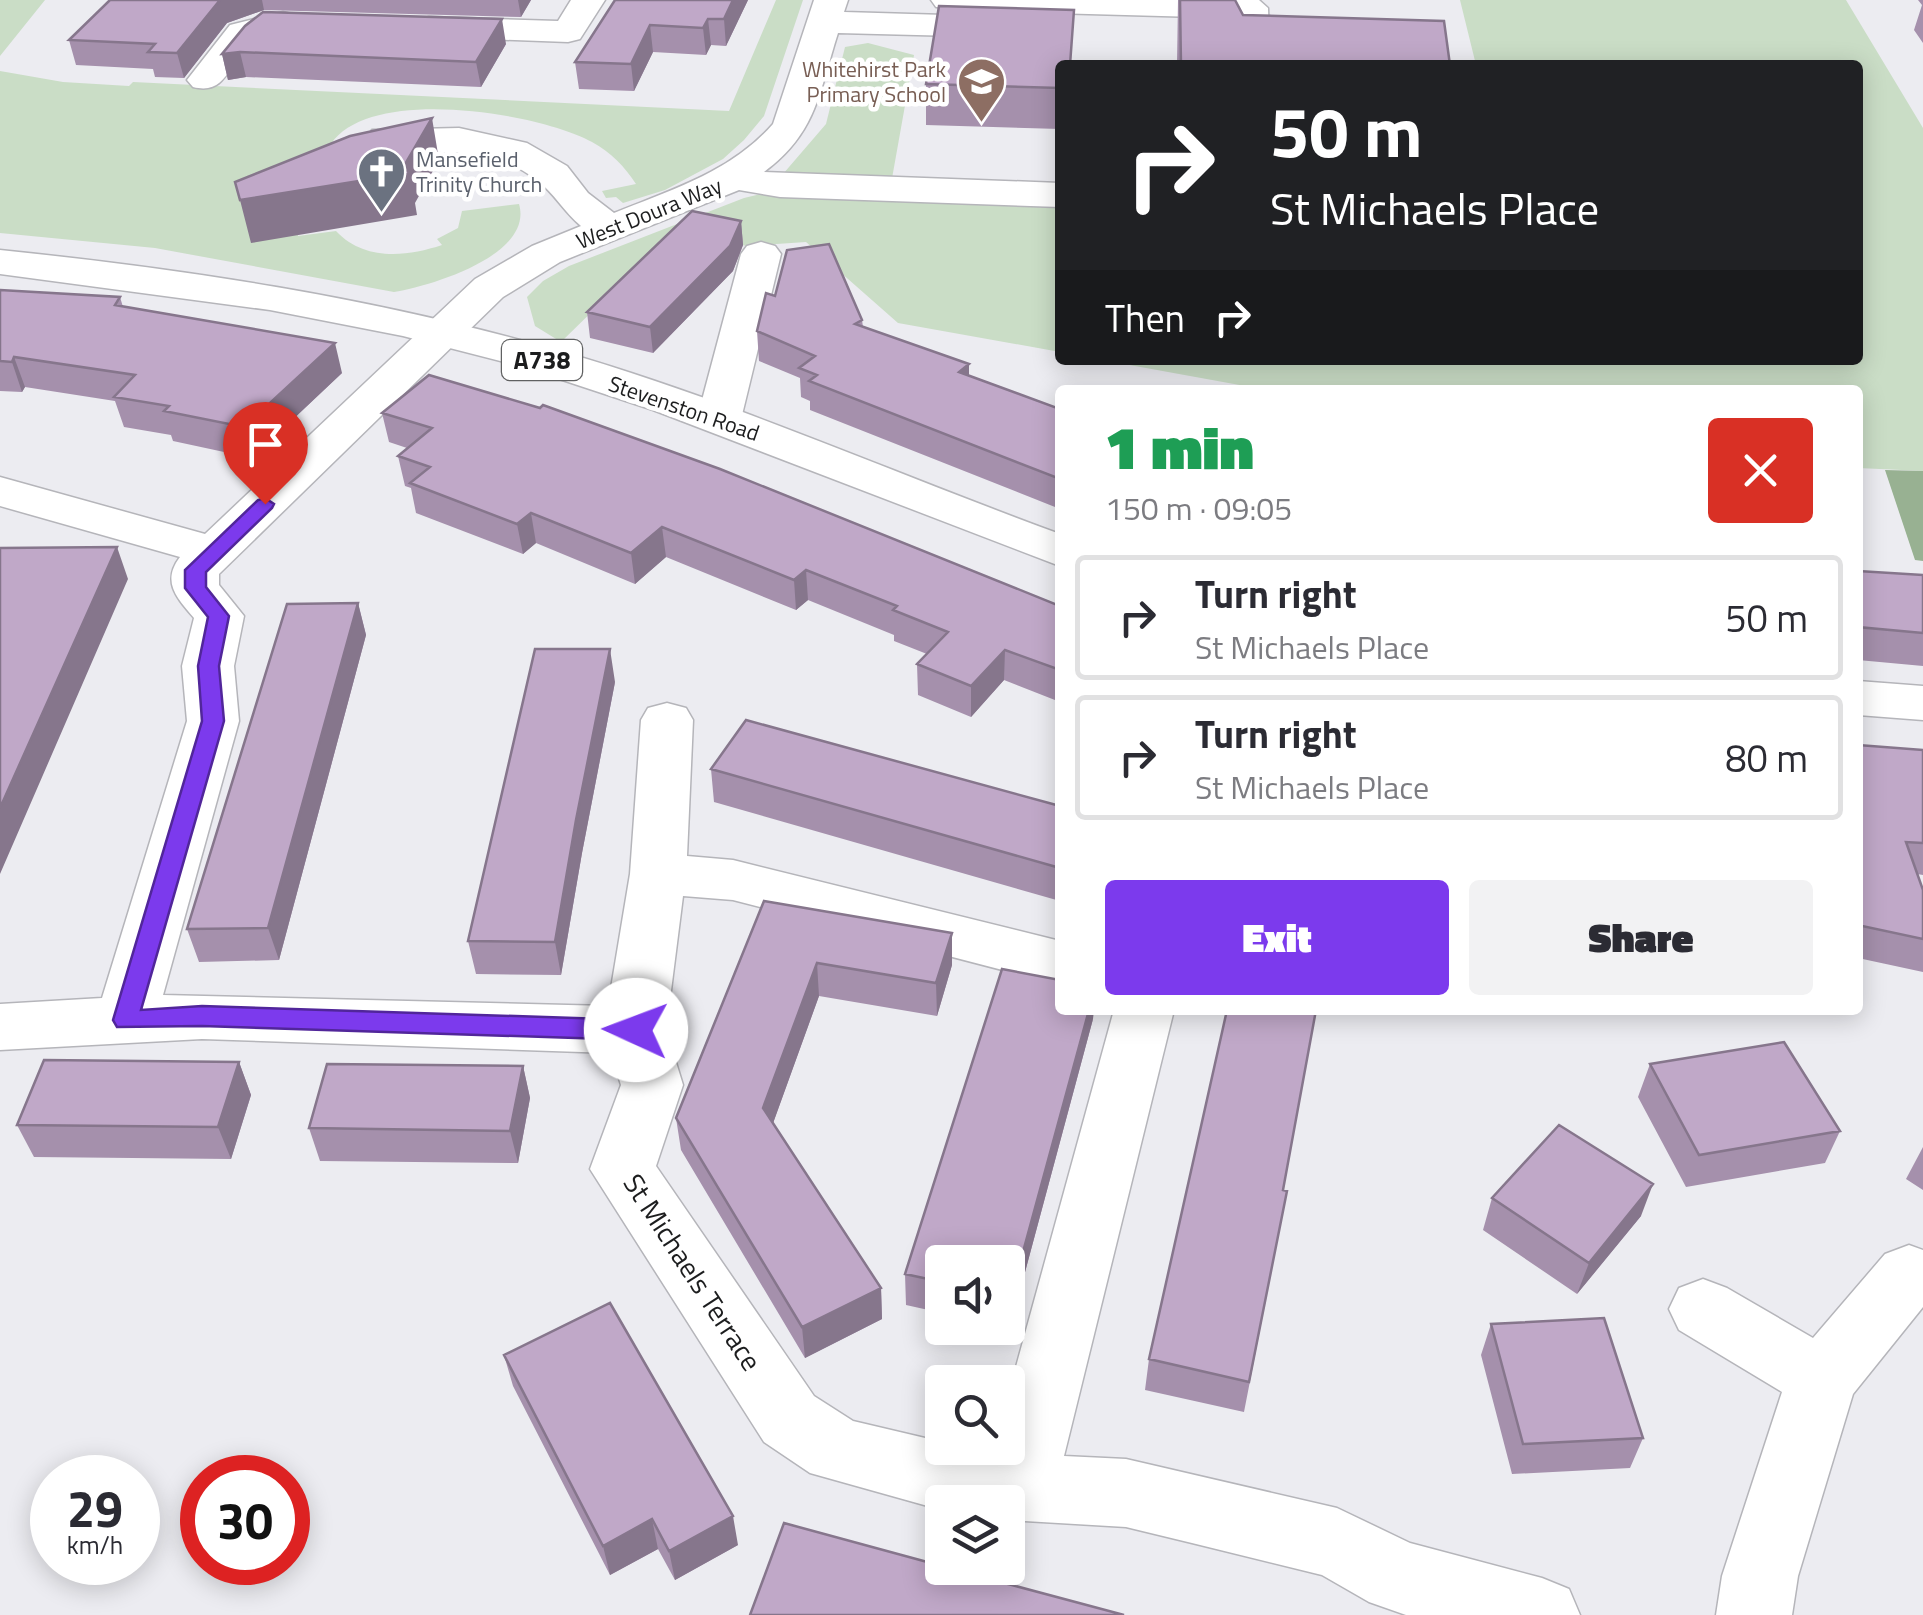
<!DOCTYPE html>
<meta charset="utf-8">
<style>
:root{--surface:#fff;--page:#f2f2f3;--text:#2b2b33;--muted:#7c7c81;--line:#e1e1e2;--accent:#7c3aed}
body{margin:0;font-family:"Titillium Web",sans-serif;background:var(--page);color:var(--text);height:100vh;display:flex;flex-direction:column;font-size:38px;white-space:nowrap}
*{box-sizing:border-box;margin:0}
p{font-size:32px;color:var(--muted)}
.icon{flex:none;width:55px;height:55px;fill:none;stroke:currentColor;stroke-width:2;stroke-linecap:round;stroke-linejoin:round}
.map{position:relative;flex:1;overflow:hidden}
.drawer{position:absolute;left:1055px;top:385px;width:808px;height:630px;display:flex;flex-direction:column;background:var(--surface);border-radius:10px;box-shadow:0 5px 25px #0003}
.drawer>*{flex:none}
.guide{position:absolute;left:1055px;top:60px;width:808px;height:305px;border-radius:10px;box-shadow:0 5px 25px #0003;background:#202124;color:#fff;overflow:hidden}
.controls{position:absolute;left:925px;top:1245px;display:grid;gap:20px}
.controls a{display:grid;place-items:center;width:100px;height:100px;border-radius:10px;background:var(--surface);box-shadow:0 5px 25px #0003;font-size:50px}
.speed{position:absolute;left:30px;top:1455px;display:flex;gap:20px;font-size:50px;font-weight:700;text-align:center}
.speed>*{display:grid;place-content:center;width:130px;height:130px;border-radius:50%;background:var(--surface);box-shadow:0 5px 25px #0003;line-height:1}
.speed small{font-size:25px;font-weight:400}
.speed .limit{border:15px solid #d22;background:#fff;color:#111}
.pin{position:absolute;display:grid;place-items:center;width:85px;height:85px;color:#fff;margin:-102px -42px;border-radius:50% 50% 50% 0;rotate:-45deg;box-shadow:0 0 10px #0007}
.pin .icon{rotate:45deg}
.me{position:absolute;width:110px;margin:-55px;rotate:272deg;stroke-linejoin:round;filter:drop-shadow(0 0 8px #0008)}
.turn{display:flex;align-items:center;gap:35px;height:210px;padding:0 50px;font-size:45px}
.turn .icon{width:130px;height:130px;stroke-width:2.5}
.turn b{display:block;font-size:70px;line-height:85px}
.then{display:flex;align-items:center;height:95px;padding:0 50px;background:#0003;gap:20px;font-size:38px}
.round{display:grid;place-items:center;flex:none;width:105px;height:105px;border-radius:10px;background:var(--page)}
.overview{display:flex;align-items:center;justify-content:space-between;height:170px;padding:0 50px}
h1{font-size:60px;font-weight:800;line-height:75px;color:#1e9e55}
.button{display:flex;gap:20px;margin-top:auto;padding:20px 50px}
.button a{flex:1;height:115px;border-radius:10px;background:var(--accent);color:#fff;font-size:40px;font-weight:800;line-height:115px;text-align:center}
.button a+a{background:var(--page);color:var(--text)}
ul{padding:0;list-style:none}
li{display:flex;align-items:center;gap:30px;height:125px;margin:0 20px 15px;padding:0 30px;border:5px solid var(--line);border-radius:10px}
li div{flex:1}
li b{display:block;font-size:38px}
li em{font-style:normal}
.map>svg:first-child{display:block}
.green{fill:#caddc6}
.forest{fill:#98b192}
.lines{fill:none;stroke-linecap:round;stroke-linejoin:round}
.minor-casing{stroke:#b5b5ba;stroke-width:3}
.highway-casing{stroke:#b5b5ba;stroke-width:3}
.minor{fill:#fff;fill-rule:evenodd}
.highway{fill:#fff;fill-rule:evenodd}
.wall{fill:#a590ac}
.shaded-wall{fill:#86768c}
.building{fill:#c0a8c8;stroke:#86768c;stroke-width:2.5}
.route{fill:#7c3aed;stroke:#51269a;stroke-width:2.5}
.labels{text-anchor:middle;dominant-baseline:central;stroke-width:9;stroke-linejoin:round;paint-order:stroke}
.far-education-label{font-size:22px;fill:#785e54;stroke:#fff;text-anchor:end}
.far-worship-label{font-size:22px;fill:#5b616d;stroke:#fff;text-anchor:start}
.far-street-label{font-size:22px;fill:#1c1d1e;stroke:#fff}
.shield{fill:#fff;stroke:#606162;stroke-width:2.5}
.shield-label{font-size:25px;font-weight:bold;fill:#1c1d1e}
.street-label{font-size:28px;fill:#1c1d1e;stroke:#fff}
</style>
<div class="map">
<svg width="1923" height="1615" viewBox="0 0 1923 1615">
<rect width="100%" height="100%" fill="#ececf1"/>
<path class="green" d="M0,0H45L0,56Z
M776,0H803L764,116L744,140L723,159L665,190L623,203L616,197L606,198L602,191L636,184C624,166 612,153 592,142C539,113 370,85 331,144L359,176L298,219V236L336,231C364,261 406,257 442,245L437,239L458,228L462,211L519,204C534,255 431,286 394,292L155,248L0,233V71L63,82L129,86L133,82L729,111Z
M1460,0H1846L1923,128V471L1858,468V390H1267L1102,360H1858V65H1476Z
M868,43L914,55L891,184L783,174L826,124L845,47Z
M769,192L1060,204V352L898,323L806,242L747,246L689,235L655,250L561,342L535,326L527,297L543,281L569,266L744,198Z"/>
<path class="forest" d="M1885,470L1923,471V561L1915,560Z"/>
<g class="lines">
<defs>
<path id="minor" d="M571,0H605L580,39L568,42L429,37L417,34L412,27L417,20L429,17L558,21Z
M814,0H848L844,12L979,16L980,11L936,7L931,0H1259L1268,8L1269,40L1264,47L1252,50L1240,47L1235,40L1234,18L1013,12L1007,34L995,37L838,33C819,92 817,133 764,172L1060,183V207L780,197L739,190L560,262L503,297L219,574V585L244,616L234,666L239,721L163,995L608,1006L630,874L641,720L648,708L667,703L686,708L693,720L687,856L733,860L1060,941V985L733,900L683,896L666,1030L683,1085L656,1166L814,1396L853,1421L942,1442V1448H1008V1396L1114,1010H1174L1064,1456L1126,1459L1337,1508L1410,1543L1542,1578L1569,1589L1580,1615H1406L1369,1602L1322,1575L1192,1543L1126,1527L1008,1520V1502H942V1510L810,1473L764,1442L590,1169L621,1085L611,1053L202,1039L0,1050V1004L102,998L187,721L182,666L194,618C177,598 161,582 180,557L0,506V477L205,534L475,279L532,246L581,226C564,212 554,193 538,181C484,138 431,160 372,146L367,138L372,130L459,128L527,143L567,166L588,193L614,213C671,190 731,172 773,124Z
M283,12L295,15L300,22L295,29C283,32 267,33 256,39C229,53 231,97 193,87L187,80L230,25Z
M761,242L775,246L781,254L741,419L735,428L719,432L703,428L697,419L741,254L747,246Z
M1909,1245L1923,1250V1307L1853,1394L1798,1576L1792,1615H1716L1722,1576L1782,1392L1679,1330L1669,1309L1679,1288L1703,1279L1727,1288L1813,1338L1885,1254Z"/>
<path id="highway" d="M0,250C185,269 370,297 549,348C724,397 890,472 1060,534V566L653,410L520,366L403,336L270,310L0,274Z
M1858,681L1923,686V720L1858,715Z"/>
</defs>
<use href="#minor" class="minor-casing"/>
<use href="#highway" class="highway-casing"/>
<use href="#minor" class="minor"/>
<use href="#highway" class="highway"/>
</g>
<path class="wall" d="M110,0H531L521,17L264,10L227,23L184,78L155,77L153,69L76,65L69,40Z
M615,0H748L726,46L711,45L706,55L653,52L634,91L579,89L575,62Z
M1178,0H1235L1243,15L1450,65H1177Z
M1918,0H1923V43L1914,30L1922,5Z
M245,26L506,44L481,87L246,77L228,80L222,54Z
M1060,65V129L926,125V84Z
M741,221L743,245L733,271L653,353L590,338L587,312Z
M0,290L120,297L123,307L342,373L252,458L173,441L171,435L124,427L115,401L25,387L22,392L0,391Z
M862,320L863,327L969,364V375L1060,409V509L810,410V401L801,397L800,378L759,361L757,331Z
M382,413L1060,606V702L1004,680L971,717L918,695L917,664L927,654L894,641V635L808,600L796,610L666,557L635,584L536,543L523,554L416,513L411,488L405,486L398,456L407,448L389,442Z
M1858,571L1923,575V666L1858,660Z
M358,603L366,635L279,960L199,962L187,929Z
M615,682L582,853L561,975L476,974L468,941Z
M1858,745L1923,750V875L1917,874L1923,890V972L1858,958Z
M711,769L1060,806V901L714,802Z
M764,901L952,965L937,1016L819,996L773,1123L881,1288L882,1319L805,1358L681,1150L676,1118Z
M1093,1019L1010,1328L1008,1327V1262H942V1313L906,1305L905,1274Z
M239,1062L251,1095L231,1159L34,1157L17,1125Z
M1650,1064L1840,1131L1825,1163L1686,1187L1638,1097Z
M523,1066L530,1098L518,1163L320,1161L309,1128Z
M1923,1147V1190L1906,1179Z
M1283,1190L1287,1191L1244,1412L1145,1390L1149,1359Z
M1492,1198L1641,1216L1577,1294L1483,1230Z
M1491,1324L1643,1438L1630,1468L1512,1474L1481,1355Z
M504,1355L738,1545L675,1580L658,1549L610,1575L513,1386Z"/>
<path class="shaded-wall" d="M220,0H262L264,10L227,23L184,78L177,53Z
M518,0H531L521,17Z
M733,0H748L726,46L724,19Z
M502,19L506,44L481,87L476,62Z
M708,19L711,45L706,55L703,28Z
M650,25L653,52L634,91L631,64Z
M240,52L246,77L228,80L222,54Z
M432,118L439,160L415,203L417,215L251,243L240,200L404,166Z
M741,221L743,245L733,271L653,353L650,327Z
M335,343L342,373L252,458L244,427Z
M14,357L25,387L22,392L12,362Z
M969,364V393L959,372Z
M531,513L536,543L523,554L517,524Z
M662,527L666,557L635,584L631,553Z
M117,547L128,579L0,874V808Z
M806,570L808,600L796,610L794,580Z
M358,603L366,635L279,960L268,928Z
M610,649L615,682L582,853L561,975L555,942L576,820Z
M1005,650L1004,680L971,717V686Z
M952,933V965L937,1016L936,983Z
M817,963L819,996L767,1140L763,1108Z
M1089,1010H1094L1093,1019L1010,1328L1011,1296Z
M239,1062L251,1095L231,1159L218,1127Z
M523,1066L530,1098L518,1163L510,1131Z
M1653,1184L1641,1216L1577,1294L1589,1263Z
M881,1288L882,1319L805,1358L802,1327Z
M733,1516L738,1545L675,1580L669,1551Z
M652,1519L658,1549L610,1575L603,1546Z"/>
<path class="building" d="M110,0H220L177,53L148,52L155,44L69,40Z
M615,0H733L724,19H708L703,28L650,25L631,64L575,62Z
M1180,0H1235L1243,15L1444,21L1450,65H1181Z
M939,6L1074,10L1070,65H1060V88L926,84Z
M263,12L502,19L476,62L240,52L222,54L245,26Z
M432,118L404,166L409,173L240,200L235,182L350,136Z
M692,211L741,221L730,246L650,327L587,312Z
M829,244L862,320L855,324L969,364L959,372L1060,409V479L809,381L817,375L799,368L815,356L757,331L766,293L775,296L787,250Z
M0,290L120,297L115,305L335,343L244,427L164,411L169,406L114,397L135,375L14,357L12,362L0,361Z
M429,375L540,408L543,405L720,469L1060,606V670L1005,650L971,686L917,664L948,632L893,610L897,606L806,570L794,580L662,527L631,553L531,513L517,524L410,483L430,467L398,456L432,428L382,413Z
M117,547L0,808V548Z
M1858,571L1923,575V633L1858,627Z
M358,603L268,928L187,929L287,604Z
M535,649H610L576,820L555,942L468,941Z
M746,720L1060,806V868L711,769Z
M1858,745L1923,750V843L1906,842L1923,890V939L1862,926L1858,908Z
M764,901L952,933L936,983L817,963L763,1108L881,1288L802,1327L676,1118Z
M1002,969L1060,980V1010H1089L1011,1296H1008V1262H942V1282L905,1274Z
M1227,1010H1316L1283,1190L1287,1191L1249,1382L1149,1359Z
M1784,1042L1840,1131L1699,1155L1650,1064Z
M44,1060L239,1062L218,1127L17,1125Z
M327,1064L523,1066L510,1131L309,1128Z
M1559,1125L1653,1184L1589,1263L1492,1198Z
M610,1303L733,1516L669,1551L652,1519L603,1546L504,1355Z
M1604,1318L1643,1438L1523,1444L1491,1324Z
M784,1523L942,1566V1568H948L1124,1615H750Z"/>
<path class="route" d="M265,498L274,504L272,508L206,572V587L229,616L219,666L224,721L141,1010L202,1006L636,1020L644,1023L648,1030L644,1037L636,1040L202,1026L117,1027L113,1020L202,721L198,666L208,617L185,588V570L258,500Z"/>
<defs>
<symbol id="school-pin" viewBox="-11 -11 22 30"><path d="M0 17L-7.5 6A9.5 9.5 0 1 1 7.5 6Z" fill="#8d6e63" stroke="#fff"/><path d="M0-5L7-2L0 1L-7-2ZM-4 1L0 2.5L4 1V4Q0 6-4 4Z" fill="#fff"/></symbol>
<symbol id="church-pin" viewBox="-11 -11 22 30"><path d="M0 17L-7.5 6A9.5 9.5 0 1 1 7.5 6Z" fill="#6b7280" stroke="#fff"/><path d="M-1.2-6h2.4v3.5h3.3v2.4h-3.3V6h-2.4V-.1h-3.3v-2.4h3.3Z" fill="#fff"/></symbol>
</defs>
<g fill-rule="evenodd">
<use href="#school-pin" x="954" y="54" width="55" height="75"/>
<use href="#church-pin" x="354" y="144" width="55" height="75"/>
</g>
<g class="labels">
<g class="far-education-label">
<text x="946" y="69">Whitehirst Park<tspan x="946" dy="25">Primary School</tspan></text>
</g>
<g class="far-worship-label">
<text x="416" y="159">Mansefield<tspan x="416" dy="25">Trinity Church</tspan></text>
</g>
<g class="far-street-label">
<text transform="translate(649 213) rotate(-22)">West Doura Way</text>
<text transform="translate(684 408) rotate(19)">Stevenston Road</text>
</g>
<rect class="shield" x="502" y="340" width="80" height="40" rx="8"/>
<g class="shield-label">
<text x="542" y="360">A738</text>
</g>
<g class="street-label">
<text transform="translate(693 1272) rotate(57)">St Michaels Terrace</text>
</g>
</g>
</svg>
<div class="controls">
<a><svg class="icon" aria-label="sound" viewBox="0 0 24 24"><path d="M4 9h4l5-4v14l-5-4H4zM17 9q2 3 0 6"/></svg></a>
<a><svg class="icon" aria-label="search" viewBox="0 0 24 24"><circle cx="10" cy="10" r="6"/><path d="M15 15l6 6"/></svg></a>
<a><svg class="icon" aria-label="layers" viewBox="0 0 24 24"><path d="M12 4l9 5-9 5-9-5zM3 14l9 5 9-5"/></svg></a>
</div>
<div class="speed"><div>29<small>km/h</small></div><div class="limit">30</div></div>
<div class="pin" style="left:265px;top:504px;background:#d93025"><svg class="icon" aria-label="arrive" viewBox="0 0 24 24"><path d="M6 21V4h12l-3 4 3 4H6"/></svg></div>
<svg class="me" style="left:636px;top:1030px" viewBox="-20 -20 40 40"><circle r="19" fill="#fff"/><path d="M0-13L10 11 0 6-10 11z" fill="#7c3aed"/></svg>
<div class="guide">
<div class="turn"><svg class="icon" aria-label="right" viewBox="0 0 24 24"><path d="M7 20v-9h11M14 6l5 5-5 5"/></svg><div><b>50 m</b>St Michaels Place</div></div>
<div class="then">Then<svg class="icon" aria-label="right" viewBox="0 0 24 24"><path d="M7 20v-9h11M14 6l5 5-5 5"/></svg></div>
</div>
<section class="drawer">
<div class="overview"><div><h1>1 min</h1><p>150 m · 09:05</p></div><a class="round" style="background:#d93025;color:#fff"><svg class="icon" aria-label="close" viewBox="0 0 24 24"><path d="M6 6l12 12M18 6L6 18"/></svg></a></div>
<ul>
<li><svg class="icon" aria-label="right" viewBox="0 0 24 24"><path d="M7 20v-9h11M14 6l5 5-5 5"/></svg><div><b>Turn right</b><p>St Michaels Place</p></div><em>50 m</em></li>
<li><svg class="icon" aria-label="right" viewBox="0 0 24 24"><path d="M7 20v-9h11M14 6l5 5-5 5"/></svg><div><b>Turn right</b><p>St Michaels Place</p></div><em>80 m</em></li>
</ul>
<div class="button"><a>Exit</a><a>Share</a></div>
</section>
</div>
